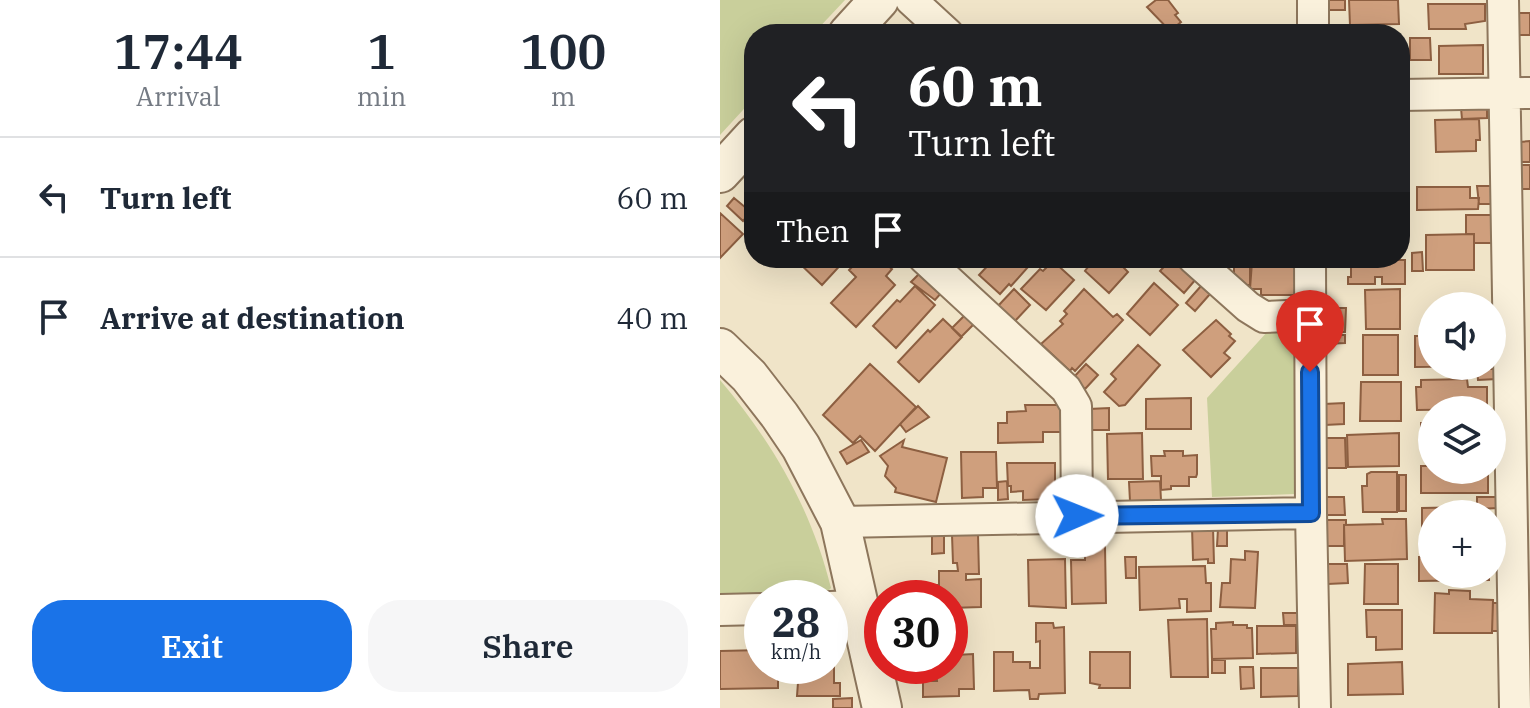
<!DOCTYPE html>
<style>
:root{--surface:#fff;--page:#f6f6f7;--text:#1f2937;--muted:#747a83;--line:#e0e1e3;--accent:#1a73e8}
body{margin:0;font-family:"IBM Plex Serif",serif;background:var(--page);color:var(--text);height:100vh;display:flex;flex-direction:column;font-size:30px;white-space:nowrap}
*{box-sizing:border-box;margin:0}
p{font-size:26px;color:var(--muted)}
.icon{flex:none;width:44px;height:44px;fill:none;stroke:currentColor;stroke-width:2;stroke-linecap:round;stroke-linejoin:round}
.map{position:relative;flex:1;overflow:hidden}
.details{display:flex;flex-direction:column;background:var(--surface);width:720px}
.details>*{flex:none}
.banner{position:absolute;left:24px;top:24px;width:666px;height:244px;border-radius:32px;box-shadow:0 8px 32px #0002;background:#202124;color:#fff;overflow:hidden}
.fabs{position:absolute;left:698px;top:292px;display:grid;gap:16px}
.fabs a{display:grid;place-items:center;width:88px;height:88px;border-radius:50%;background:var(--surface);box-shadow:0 8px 32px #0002;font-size:40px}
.speed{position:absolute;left:24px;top:580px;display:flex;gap:16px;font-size:40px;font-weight:700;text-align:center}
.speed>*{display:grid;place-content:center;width:104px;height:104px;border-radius:50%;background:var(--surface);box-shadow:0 8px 32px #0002;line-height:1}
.speed small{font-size:20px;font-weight:400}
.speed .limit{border:12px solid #d22;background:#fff;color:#111}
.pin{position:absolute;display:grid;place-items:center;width:68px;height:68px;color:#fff;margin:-82px -34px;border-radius:50% 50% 50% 0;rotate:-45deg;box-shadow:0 0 8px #0007}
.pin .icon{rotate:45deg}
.me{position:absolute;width:88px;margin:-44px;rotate:89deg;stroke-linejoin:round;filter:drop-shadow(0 0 6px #0008)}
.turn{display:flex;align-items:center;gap:28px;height:168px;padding:0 32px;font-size:36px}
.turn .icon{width:104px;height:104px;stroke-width:2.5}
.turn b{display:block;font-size:56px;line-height:68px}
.then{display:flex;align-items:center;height:76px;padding:0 32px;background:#0003;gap:16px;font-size:30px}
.eta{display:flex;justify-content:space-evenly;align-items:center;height:136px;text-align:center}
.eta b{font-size:48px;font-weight:600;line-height:56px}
.cta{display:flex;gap:16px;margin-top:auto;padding:16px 32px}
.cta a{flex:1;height:92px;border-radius:32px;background:var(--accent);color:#fff;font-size:32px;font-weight:600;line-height:92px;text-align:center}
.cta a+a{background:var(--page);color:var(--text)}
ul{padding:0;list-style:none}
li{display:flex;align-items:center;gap:24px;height:120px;padding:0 32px;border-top:2px solid var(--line)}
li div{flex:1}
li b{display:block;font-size:30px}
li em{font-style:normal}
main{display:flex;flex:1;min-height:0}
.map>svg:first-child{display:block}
.green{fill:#c9cf9b}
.building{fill:#cf9f7d;stroke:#8d5f41;stroke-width:2}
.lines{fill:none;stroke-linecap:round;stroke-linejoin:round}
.minor-casing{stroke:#8d765c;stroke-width:34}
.tertiary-casing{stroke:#8d765c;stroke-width:42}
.minor{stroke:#faf1dc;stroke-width:30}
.tertiary{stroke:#faf1dc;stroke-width:38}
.route-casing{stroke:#114b97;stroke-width:20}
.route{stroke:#1a73e8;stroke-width:14}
</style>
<main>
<section class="details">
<div class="eta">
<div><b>17:44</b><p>Arrival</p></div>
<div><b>1</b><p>min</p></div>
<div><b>100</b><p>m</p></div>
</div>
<ul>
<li><svg class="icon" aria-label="left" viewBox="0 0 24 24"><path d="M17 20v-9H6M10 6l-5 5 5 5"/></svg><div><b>Turn left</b></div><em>60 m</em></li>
<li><svg class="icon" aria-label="arrive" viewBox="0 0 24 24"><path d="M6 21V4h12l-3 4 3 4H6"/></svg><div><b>Arrive at destination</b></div><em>40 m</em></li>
</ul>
<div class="cta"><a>Exit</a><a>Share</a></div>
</section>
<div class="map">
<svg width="810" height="708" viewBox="0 0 810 708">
<rect width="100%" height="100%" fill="#f0e4c8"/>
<path class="green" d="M0,0H125L93,34H34V98L0,135Z
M575,328L574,494L492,497L487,398L548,331Z
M0,380C53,443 91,508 111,588L102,597L0,599Z"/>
<path class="building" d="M436,0H448L458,13L455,15L461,22L450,31L427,7Z
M607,0H625V10H607Z
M629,0H678L679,24L630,25Z
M708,4H765V21L745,24L746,29H709Z
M799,13H810V35H799Z
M690,38H710L711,60H690Z
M763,45V74H719V46Z
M767,107V118L742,119L741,108Z
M680,111H687V143H680Z
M759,119L760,140H756V151L716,152L715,120Z
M810,141V162H800V142Z
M800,165H810V189H800Z
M757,186H775V204H759Z
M697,187H750V198H759L758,209L697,210Z
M14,198L31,212L23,221L7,206Z
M0,213L23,234L0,258Z
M746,215H773V243H754V234H746Z
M754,234V270H706V235Z
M702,252L703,271H692V253Z
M78,258H127L102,285L76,260Z
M141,258H159L172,269L166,276L175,285L136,327L111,303L136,277L129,270Z
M275,258H316L291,286L289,284L280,294L259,275Z
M375,258H413L404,268L408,272L389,293L365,271Z
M452,258L476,279L464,293L440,271Z
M631,260H685V284H662V277H655V284H628V277H631Z
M333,261L354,280L326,310L301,289L320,269L323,271Z
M532,262H578V295H541V289H530Z
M514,264H530V285H521L514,278Z
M201,272L222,292L215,300L191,282Z
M434,283L458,305L430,335L407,314Z
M195,286L215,305L176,348L153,326L177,300L180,302Z
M481,286L490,294L475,311L466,303Z
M294,289L310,305L295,321L278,306Z
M364,289L393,317L397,314L403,320L355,371L352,368L350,371L321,344L343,324L340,321L347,314L344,311Z
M680,289V329H646L645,290Z
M604,308H626L625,332H605Z
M246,314L255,323L241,337L232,328Z
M223,319L242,337L199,382L178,362L208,330L210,332Z
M496,320L511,334L509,336L515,341L504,353L510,358L491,377L463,350Z
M605,335H625V343L605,344Z
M643,335H678V375H643Z
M695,336H712V366H765L695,367Z
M418,345L440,365L405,405L399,406L384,392L396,379L391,374Z
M150,364L196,407L155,451L140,436L133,443L103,415Z
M366,364L378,375L365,389L353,378Z
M757,369H777V379L758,380Z
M747,379L748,387H767V409L697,410L696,387H701V380Z
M641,382H681V421H640Z
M471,398V429H426V399Z
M624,403V424L605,425L604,404Z
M305,405H340L341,432H323V442L278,443V423H287V412L306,411Z
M198,406L209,417L186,432L180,424Z
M389,408V430H370L369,409Z
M701,423H712V453H709V449H701Z
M422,433L423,479H388L387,434Z
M679,433V466L628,467L627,435Z
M606,438H625L626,468H606Z
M141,440L149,452L127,464L120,452Z
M184,440L182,447L227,458L216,502L175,492L176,488L165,476L168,466L160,456Z
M444,451H463V456L477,455V474L476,477H469V486H451V489L441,490V476H432L431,456H445Z
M241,452H276L277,488H263V497L242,498Z
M287,463H335V486H332V499L303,500V491L291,492V486H288Z
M701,466H712V470L768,471V493H701Z
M651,472H677V512H643L642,486H647V474Z
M679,475H686V511H679Z
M287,481L288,499L278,500V482Z
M440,481L441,500L410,501L409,482Z
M605,497H624L625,515H606Z
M757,497H779V508L757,509Z
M752,507V514H712V538H702V508Z
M662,519H686L687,559L625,561L624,525L663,524Z
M606,520H626V525H624V546H607Z
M472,527H493L494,563H488V559L473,560Z
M498,529H507V546H497Z
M358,532V552H349V533Z
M224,534V553L212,554V535Z
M258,534L259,574H246V580L261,579V607L230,608V598H218V594H213L212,585H219V571H238L237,563H233L232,535Z
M382,544L385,547L386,603L352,604L351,560H365V547L368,545Z
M709,550H712V574H769V580L699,581V557H710Z
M525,551L538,552L535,608L500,607L502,583H510L511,559L525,560Z
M405,557H416V578H406Z
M345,559L346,608L309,606L308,560Z
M607,564H627L628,583L608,584Z
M645,564H678V604H644Z
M485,566L486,583H491V611L467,612V599H459L460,608L420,610L419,567Z
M729,590L750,591V599L773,600L772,633H714L715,593L729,594Z
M773,603H780V631H772Z
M646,610H682V649L656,650V637H647Z
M563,613H580V625H564Z
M487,619L488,677H451L448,620Z
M513,622V625H527V628H532L533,658L492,659L491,629H496V623Z
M316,623H333L334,628L344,627L345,693L319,694L318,699H310L309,690L274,691V652H293V662H310V668H320V641L316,642Z
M537,626H576V653L537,654Z
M110,638H114V683H120V696H77L79,669H82V666H110Z
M42,650V666H58V688L0,689V651Z
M370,652H410V688H379L380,685L370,683Z
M253,654L254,689H239V696L203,697V681H217L216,671L221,670V666H230V659L235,658L236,655Z
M492,660H505V673H492Z
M682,662L683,694L628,695V664Z
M520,667H533L534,688L521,689Z
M541,668H578V696L541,697Z
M132,698V708H113V699Z"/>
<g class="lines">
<defs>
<path id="minor" d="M191,0L228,34
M593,0V34
M783,0L795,708
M680,95L810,93
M204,258L346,389L356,406L357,516
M473,258L528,307L544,317L589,315
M590,258L591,513L595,708
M120,522L591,513
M110,607L139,606
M0,610L42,609"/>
<path id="tertiary" d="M128,34L159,0
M0,173L34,136
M0,348L29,376L60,416L81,447L120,522L162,708"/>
</defs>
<use href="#minor" class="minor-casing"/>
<use href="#tertiary" class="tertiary-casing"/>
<use href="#minor" class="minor"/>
<use href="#tertiary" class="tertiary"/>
</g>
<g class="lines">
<defs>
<path id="route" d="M357,516L591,513L590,372"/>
</defs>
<use href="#route" class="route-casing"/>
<use href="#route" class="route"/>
</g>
</svg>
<div class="fabs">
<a><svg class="icon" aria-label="sound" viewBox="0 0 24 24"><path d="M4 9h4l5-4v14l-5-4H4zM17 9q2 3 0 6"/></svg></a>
<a><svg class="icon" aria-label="layers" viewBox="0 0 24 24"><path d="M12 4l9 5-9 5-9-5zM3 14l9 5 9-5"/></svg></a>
<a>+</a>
</div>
<div class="speed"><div>28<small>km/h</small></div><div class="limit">30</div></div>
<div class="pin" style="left:590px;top:372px;background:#d93025"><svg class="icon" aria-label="arrive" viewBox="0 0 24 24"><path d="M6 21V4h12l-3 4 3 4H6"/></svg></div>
<svg class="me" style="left:357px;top:516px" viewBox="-20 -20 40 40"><circle r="19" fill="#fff"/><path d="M0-13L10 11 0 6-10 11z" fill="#1a73e8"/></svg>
<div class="banner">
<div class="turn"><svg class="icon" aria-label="left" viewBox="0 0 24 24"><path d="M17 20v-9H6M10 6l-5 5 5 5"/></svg><div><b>60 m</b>Turn left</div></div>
<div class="then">Then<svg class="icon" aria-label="arrive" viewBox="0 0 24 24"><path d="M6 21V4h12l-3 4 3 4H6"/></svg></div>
</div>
</div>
</main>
